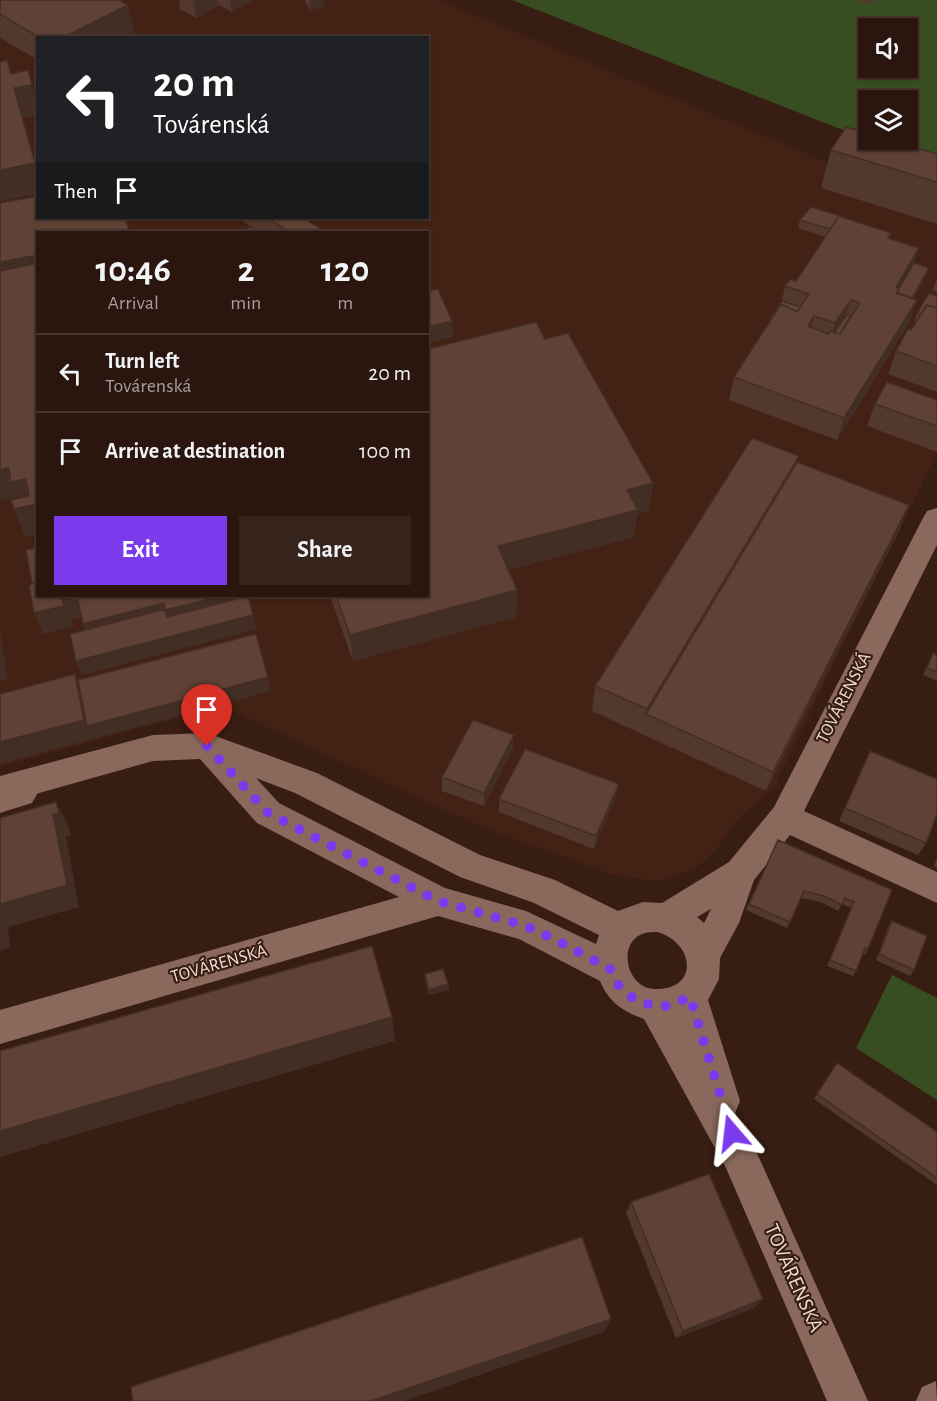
<!DOCTYPE html>
<meta charset="utf-8">
<style>
:root{--surface:#2a160e;--page:#36231c;--text:#f1f3f6;--muted:#a59f9e;--line:#46352e;--accent:#7c3aed}
body{margin:0;font-family:"Alegreya Sans",sans-serif;background:var(--page);color:var(--text);height:100vh;display:flex;flex-direction:column;font-size:22px;white-space:nowrap}
*{box-sizing:border-box;margin:0}
p{font-size:20px;color:var(--muted)}
.icon{flex:none;width:33px;height:33px;fill:none;stroke:currentColor;stroke-width:2;stroke-linecap:round;stroke-linejoin:round}
.map{position:relative;flex:1;overflow:hidden}
.panel{position:absolute;left:36px;top:231px;width:393px;height:366px;display:flex;flex-direction:column;background:var(--surface);border-radius:0px;box-shadow:0 2px 4px #0004,0 0 0 2px var(--line)}
.panel>*{flex:none}
.banner{position:absolute;left:36px;top:36px;width:393px;height:183px;border-radius:0px;box-shadow:0 2px 4px #0004,0 0 0 2px var(--line);background:#202124;color:#fff;overflow:hidden}
.fabs{position:absolute;left:858px;top:18px;display:grid;gap:12px}
.fabs a{display:grid;place-items:center;width:60px;height:60px;border-radius:0px;background:var(--surface);box-shadow:0 2px 4px #0004,0 0 0 2px var(--line);font-size:30px}
.pin{position:absolute;display:grid;place-items:center;width:51px;height:51px;color:#fff;margin:-62px -26px;border-radius:50% 50% 50% 0;rotate:-45deg;box-shadow:0 0 6px #0007}
.pin .icon{rotate:45deg}
.me{position:absolute;width:66px;margin:-33px;rotate:343deg;stroke-linejoin:round;filter:drop-shadow(0 0 4px #0008)}
.turn{display:flex;align-items:center;gap:21px;height:126px;padding:0 18px;font-size:27px}
.turn .icon{width:78px;height:78px;stroke-width:2.5}
.turn b{display:block;font-size:42px;line-height:51px}
.then{display:flex;align-items:center;height:57px;padding:0 18px;background:#0003;gap:12px;font-size:22px}
.eta{display:flex;justify-content:space-evenly;align-items:center;height:102px;text-align:center}
.eta b{font-size:36px;font-weight:700;line-height:42px}
.primary-button{display:flex;gap:12px;margin-top:auto;padding:12px 18px}
.primary-button a{flex:1;height:69px;border-radius:0px;background:var(--accent);color:#fff;font-size:24px;font-weight:700;line-height:69px;text-align:center}
.primary-button a+a{background:var(--page);color:var(--text)}
ul{padding:0;list-style:none}
li{display:flex;align-items:center;gap:18px;height:78px;padding:0 18px;border-top:2px solid var(--line)}
li div{flex:1}
li b{display:block;font-size:22px}
li em{font-style:normal}
.map>svg:first-child{display:block}
.built{fill:#432114;fill-rule:evenodd}
.green{fill:#384e22;fill-rule:evenodd}
.lines{fill:none;stroke-linecap:round;stroke-linejoin:round}
.lane{fill:#8a695c;fill-rule:evenodd}
.street{fill:#8a695c;fill-rule:evenodd}
.wall{fill:#53382e}
.shaded-wall{fill:#432e25}
.building{fill:#604135;stroke:#432e25;stroke-width:1.5;fill-rule:evenodd}
.route{stroke:#7c3aed;stroke-width:10;stroke-dasharray:0 18}
.labels{text-anchor:middle;dominant-baseline:central;stroke-width:4.5;stroke-linejoin:round;paint-order:stroke}
.street-label{font-size:18px;fill:#f0ddd6;stroke:#381d12}
.near-street-label{font-size:21px;fill:#f0ddd6;stroke:#381d12}
</style>
<div class="map">
<svg width="937" height="1401" viewBox="0 0 937 1401">
<rect width="100%" height="100%" fill="#381d12"/>
<path class="built" d="M0,0H439L937,208V453L774,788L739,818L715,851L695,869L657,882L611,874L482,827L221,706L0,767ZM38,38H428V218H38ZM38,232H428V596H38Z"/>
<path class="green" d="M512,0H937V167ZM868,28H908V68H868ZM868,100H908V140H868Z
M892,975L937,998V1100L856,1048Z"/>
<g class="lines">
<path class="lane" d="M37,773L43,775L45,780L32,803L0,813V799L21,793L31,775Z"/>
<path class="street" d="M937,508V545L804,811L937,872V903L790,835L754,880L739,923L720,958L719,979L708,1000L740,1101L735,1113L752,1142L868,1401H827L726,1168L644,1019C622,1011 609,1002 600,981L519,939L438,916L0,1044V1010L399,897L257,823L200,759L153,761L0,804V776L153,735L207,733L317,773L480,855L555,880L618,911L643,902L662,903L729,862L774,807L923,518L927,511ZM256,778L295,793L460,877L534,903L599,935L596,944L526,911L445,888L279,803ZM711,909L704,923L697,917ZM657,932C694,942 700,989 656,989C623,990 613,929 657,932Z
M936,1381L937,1401H916L922,1387Z"/>
</g>
<path class="wall" d="M0,0L135,34L128,38H38V60L0,38Z
M179,0H253L232,12L219,5L196,18L180,9Z
M305,0H323L324,7L309,10Z
M857,0H873L870,4Z
M831,150L937,154V224L821,188Z
M238,218H304L324,232H259Z
M800,220L890,238L919,248L914,263L926,276L913,298L909,323L837,440L729,400L734,377L770,321L771,317L782,301L785,286L796,281L825,237L798,228Z
M937,279V292L932,291Z
M937,296V392L888,374L896,351L916,322L914,321L917,313Z
M545,339L653,483L649,511L637,514L634,537L508,570L517,590L516,617L353,661L330,596H428Z
M937,400V452L867,426L875,404Z
M797,462L901,527L766,791L592,711L595,686Z
M933,653L937,655V681L923,675Z
M513,748L484,806L442,791V777Z
M870,751L926,843L918,855L839,821Z
M619,784L616,797L594,849L499,812V799Z
M778,840L892,890L868,949L865,955L863,954L856,971L853,976L827,966L851,908L842,904L838,911L821,902L801,898L787,928L746,910Z
M937,858V868L934,866Z
M892,921L914,970L910,976L876,960L888,927Z
M425,974L448,984L449,990L429,995L425,980Z
M837,1063L937,1132V1185L814,1099Z
M631,1202L763,1299L754,1308L676,1338L626,1213Z"/>
<path class="shaded-wall" d="M197,0H218L219,5L196,18L193,2Z
M230,0H253L232,12Z
M316,0H323L324,7L309,10V1Z
M128,5L135,34L128,38H62Z
M28,70L38,104V115L23,118L38,169V194L0,201V170L14,88H15Z
M919,248L911,271L893,308L896,287Z
M38,255V279L0,282V262Z
M929,268L926,276L904,315L906,307Z
M851,300L844,323L828,346L835,323Z
M917,300L909,323L837,440L844,418Z
M814,316L808,339V326Z
M452,321L453,337L428,343V327Z
M799,456L791,484L646,714L647,709Z
M9,468L26,479L38,504V534L25,537L14,509L22,508L17,497L0,501V470Z
M653,483L649,511L637,514L634,537L497,573L498,546L627,490Z
M909,505L901,527L766,791L773,772Z
M38,589L77,596L85,616L71,620L73,627L43,634L34,613Z
M517,590L516,617L353,661L350,635Z
M223,596H248L91,644L83,624L164,603Z
M253,615L257,629L82,675L76,661Z
M0,632L8,679L0,681Z
M75,674L84,694L268,677L271,691L0,764V742Z
M514,735L513,748L484,806V793Z
M619,784L616,797L594,849L596,836Z
M56,802L68,825L71,836L66,837L79,907L8,927L10,948L0,951V904L53,814Z
M448,984L449,990L429,995V990Z
M392,1017L395,1041L0,1157V1131Z
M763,1299L754,1308L676,1338L683,1331Z
M611,1319L604,1332L404,1401H371Z"/>
<path class="building" d="M0,0H119L128,5L62,38H40L0,14Z
M7,60L11,74L28,70L32,85L14,88L35,163L0,170V62Z
M846,127L868,133V140H889L937,154V182L831,150Z
M38,196V218H125L130,232H38V255L0,262V203Z
M811,207L844,217L839,216L830,229L800,220Z
M839,216L891,233L888,238L919,248L896,287L899,288L896,293L917,300L844,418L734,377L781,304L797,312L809,294L785,286L790,279L796,281ZM851,300L860,303L840,334L830,331L828,334L808,326L814,316L835,323Z
M267,218H304L318,227L324,232H289Z
M253,227L255,232H228Z
M38,263V504L14,509L11,500L29,496L26,479L11,482L9,468L0,470V271Z
M914,263L929,268L912,298L898,293L899,288Z
M438,289L452,321L428,327V291Z
M929,293L937,296V308L927,305L921,314L917,313Z
M782,301L801,307L797,312L781,304L773,317H771Z
M927,305L937,308V366L896,351L908,329L911,330Z
M846,315L851,316L840,334L834,333Z
M536,322L545,339L568,333L653,483L627,490L638,510L498,546L517,590L350,635L336,596H428V349Z
M887,382L937,400V426L875,404Z
M752,438L799,456L647,709L595,686Z
M797,462L909,505L773,772L646,714Z
M38,547V582L32,584L26,550Z
M38,582V596H75L62,599L64,606L34,613L29,585Z
M77,596H223L165,610L164,603L83,624Z
M248,596L253,615L76,661L70,634L165,609L167,617Z
M256,634L268,677L87,726L78,680Z
M933,653L937,655V672L927,668Z
M75,674L84,720L0,742V694Z
M473,720L514,735L484,793L442,777Z
M525,749L619,784L596,836L499,799Z
M870,751L937,779V814L926,843L845,808Z
M56,802L59,813L53,814L67,885L0,904V818Z
M778,840L892,890L868,949L865,948L856,971L830,960L854,902L845,898L842,905L824,896L804,891L790,922L749,904Z
M892,921L927,936L914,970L879,954Z
M372,946L392,1017L0,1131V1051Z
M443,969L448,984L429,990L425,974Z
M837,1063L937,1132V1178L817,1094Z
M709,1174L763,1299L683,1331L631,1202Z
M582,1237L611,1319L371,1401H133L131,1387Z"/>
<g class="lines">
<path class="route" d="M207,746L268,813L289,824L438,901L526,926L556,940L610,969L619,986L635,1000L655,1006H667L690,997L732,1133"/>
</g>
<g class="labels">
<g class="street-label">
<text transform="translate(844 698) rotate(-63)">TOVÁRENSKÁ</text>
<text transform="translate(219 964) rotate(-16)">TOVÁRENSKÁ</text>
</g>
<g class="near-street-label">
<text transform="translate(794 1278) rotate(66)">TOVÁRENSKÁ</text>
</g>
</g>
</svg>
<div class="fabs">
<a><svg class="icon" aria-label="sound" viewBox="0 0 24 24"><path d="M4 9h4l5-4v14l-5-4H4zM17 9q2 3 0 6"/></svg></a>
<a><svg class="icon" aria-label="layers" viewBox="0 0 24 24"><path d="M12 4l9 5-9 5-9-5zM3 14l9 5 9-5"/></svg></a>
</div>
<div class="pin" style="left:207px;top:746px;background:#d93025"><svg class="icon" aria-label="arrive" viewBox="0 0 24 24"><path d="M6 21V4h12l-3 4 3 4H6"/></svg></div>
<svg class="me" style="left:732px;top:1133px" viewBox="-20 -20 40 40"><path d="M0-17L14 15 0 8-14 15z" fill="#7c3aed" stroke="#fff" stroke-width="4"/></svg>
<div class="banner">
<div class="turn"><svg class="icon" aria-label="left" viewBox="0 0 24 24"><path d="M17 20v-9H6M10 6l-5 5 5 5"/></svg><div><b>20 m</b>Továrenská</div></div>
<div class="then">Then<svg class="icon" aria-label="arrive" viewBox="0 0 24 24"><path d="M6 21V4h12l-3 4 3 4H6"/></svg></div>
</div>
<section class="panel">
<div class="eta">
<div><b>10:46</b><p>Arrival</p></div>
<div><b>2</b><p>min</p></div>
<div><b>120</b><p>m</p></div>
</div>
<ul>
<li><svg class="icon" aria-label="left" viewBox="0 0 24 24"><path d="M17 20v-9H6M10 6l-5 5 5 5"/></svg><div><b>Turn left</b><p>Továrenská</p></div><em>20 m</em></li>
<li><svg class="icon" aria-label="arrive" viewBox="0 0 24 24"><path d="M6 21V4h12l-3 4 3 4H6"/></svg><div><b>Arrive at destination</b></div><em>100 m</em></li>
</ul>
<div class="primary-button"><a>Exit</a><a>Share</a></div>
</section>
</div>
